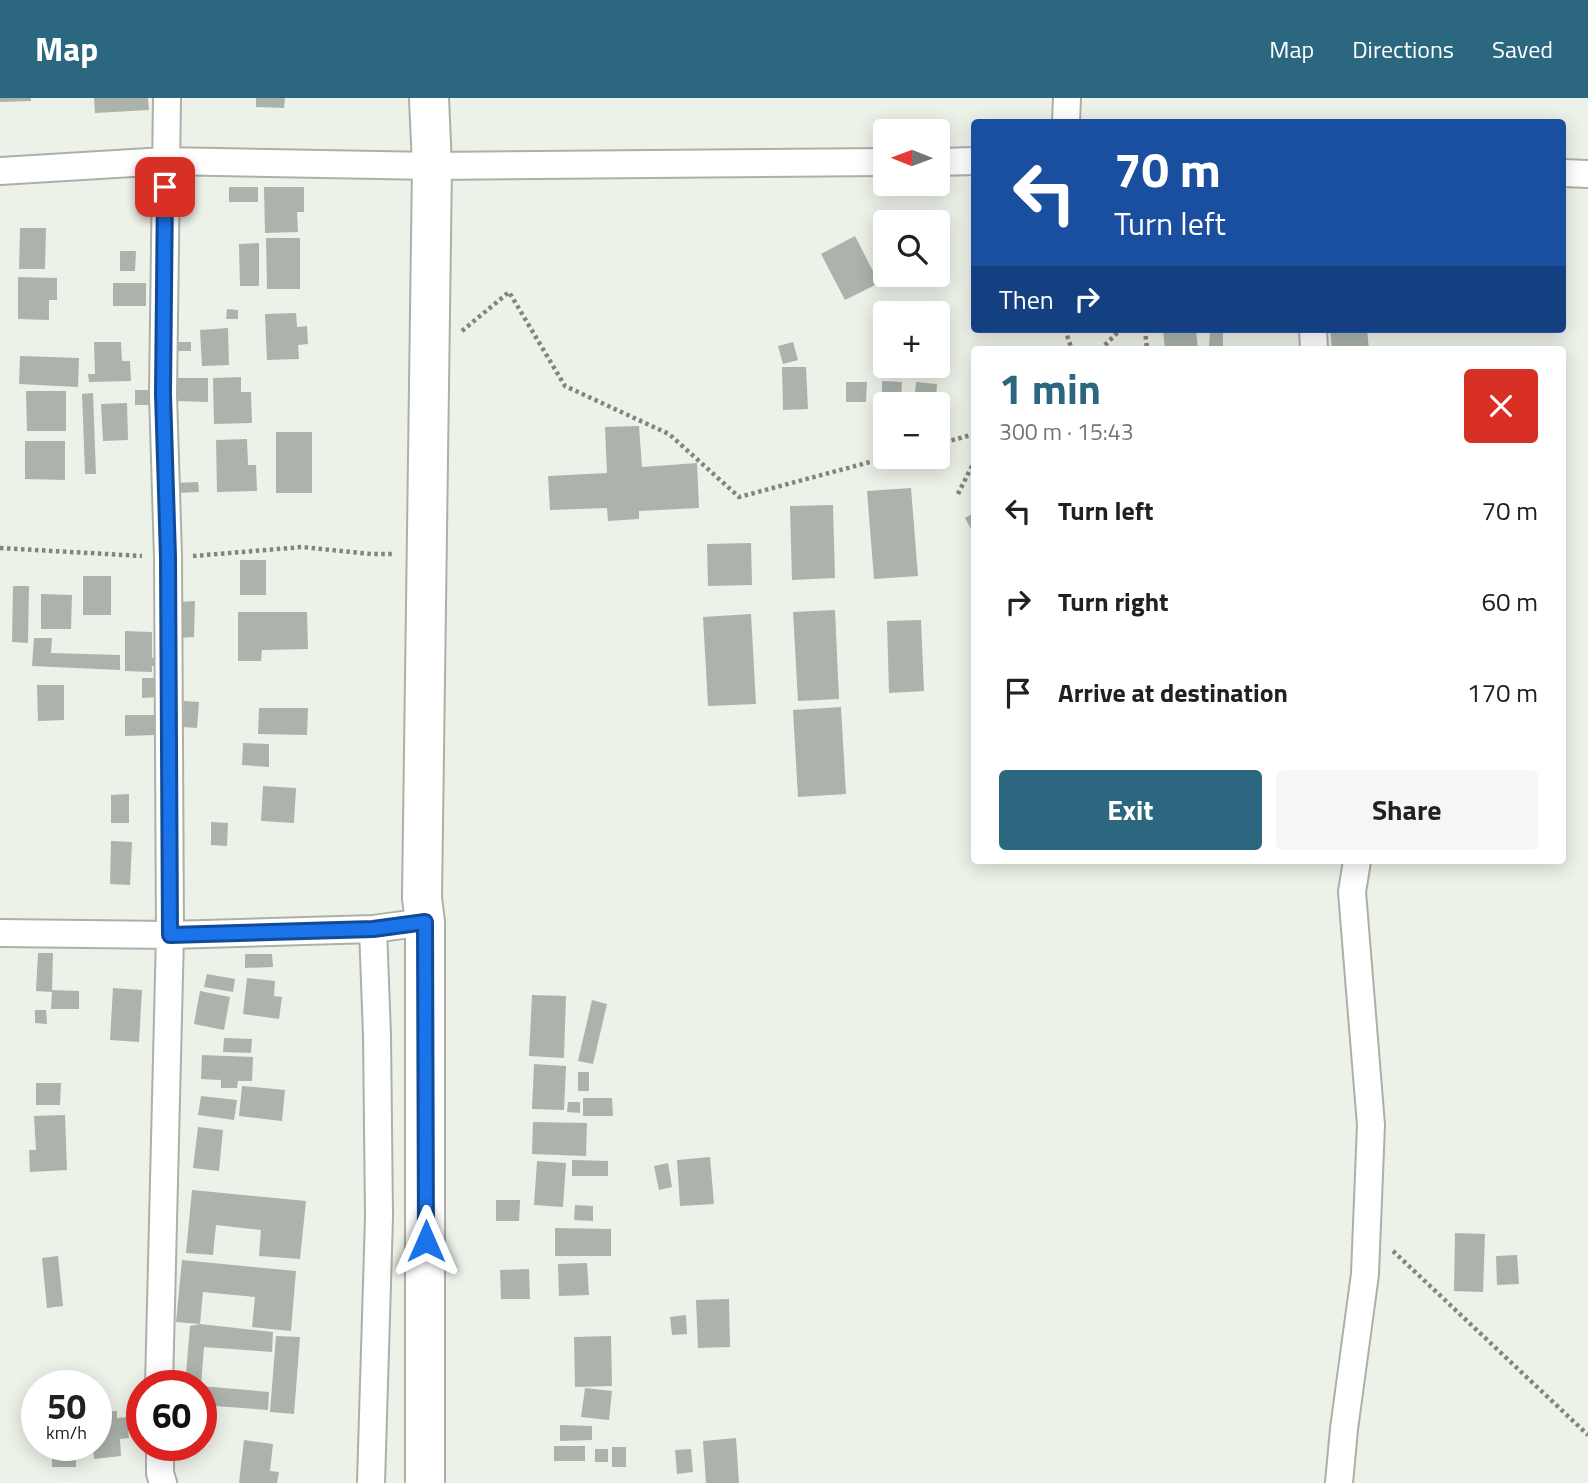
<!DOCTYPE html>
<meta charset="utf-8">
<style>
:root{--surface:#fff;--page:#f6f6f6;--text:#202124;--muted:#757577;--accent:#2b677f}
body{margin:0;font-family:"Titillium Web",sans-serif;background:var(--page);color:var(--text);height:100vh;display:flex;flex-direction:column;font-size:26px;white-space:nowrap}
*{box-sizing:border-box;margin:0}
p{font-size:23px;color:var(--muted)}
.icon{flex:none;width:38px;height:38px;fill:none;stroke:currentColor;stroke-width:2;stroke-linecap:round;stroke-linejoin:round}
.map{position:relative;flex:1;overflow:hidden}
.drawer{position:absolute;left:971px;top:248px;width:595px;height:518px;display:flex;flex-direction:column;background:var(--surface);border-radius:7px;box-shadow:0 4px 18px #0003}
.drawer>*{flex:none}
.guide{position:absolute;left:971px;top:21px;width:595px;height:214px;border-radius:7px;box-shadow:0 4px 18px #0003;background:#1a4fa0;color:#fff;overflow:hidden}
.needle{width:46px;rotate:271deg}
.controls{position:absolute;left:873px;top:21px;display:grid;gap:14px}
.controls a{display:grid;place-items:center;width:77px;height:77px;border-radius:7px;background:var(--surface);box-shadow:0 4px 18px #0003;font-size:35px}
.speed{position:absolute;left:21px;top:1272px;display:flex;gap:14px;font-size:35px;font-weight:700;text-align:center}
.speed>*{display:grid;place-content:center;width:91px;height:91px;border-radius:50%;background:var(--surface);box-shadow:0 4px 18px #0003;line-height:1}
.speed small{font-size:18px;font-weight:400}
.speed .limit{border:10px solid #d22;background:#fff;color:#111}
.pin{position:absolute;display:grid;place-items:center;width:60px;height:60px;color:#fff;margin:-30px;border-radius:14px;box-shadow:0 4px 10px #0006}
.me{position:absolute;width:77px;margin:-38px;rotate:0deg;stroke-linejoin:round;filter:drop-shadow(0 0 5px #0008)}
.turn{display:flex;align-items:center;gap:24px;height:147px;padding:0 28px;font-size:32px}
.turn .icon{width:91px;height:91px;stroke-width:2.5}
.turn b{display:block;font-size:49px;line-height:60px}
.then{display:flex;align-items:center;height:66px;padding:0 28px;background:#0003;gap:14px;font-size:26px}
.round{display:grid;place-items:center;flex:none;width:74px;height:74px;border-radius:7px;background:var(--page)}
.headline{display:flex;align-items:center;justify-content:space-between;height:119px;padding:0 28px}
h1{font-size:42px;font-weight:700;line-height:52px;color:var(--accent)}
.cta{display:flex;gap:14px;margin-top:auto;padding:14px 28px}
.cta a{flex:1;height:80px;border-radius:7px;background:var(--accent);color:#fff;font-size:28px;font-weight:700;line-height:80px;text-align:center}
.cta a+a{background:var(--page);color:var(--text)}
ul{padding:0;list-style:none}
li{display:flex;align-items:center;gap:21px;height:91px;padding:0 28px}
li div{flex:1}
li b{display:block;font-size:26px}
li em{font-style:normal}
header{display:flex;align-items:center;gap:42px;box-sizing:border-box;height:98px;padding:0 35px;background:var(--accent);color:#fff}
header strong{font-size:33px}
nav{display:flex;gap:38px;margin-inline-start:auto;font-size:24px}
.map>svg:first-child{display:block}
.building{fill:#abb3ac}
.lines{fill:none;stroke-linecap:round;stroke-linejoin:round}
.minor-casing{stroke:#acb0a7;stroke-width:30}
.primary-casing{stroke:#acb0a7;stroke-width:42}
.path{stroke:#82857f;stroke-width:4.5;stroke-dasharray:3.5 3.5;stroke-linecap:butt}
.minor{stroke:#fff;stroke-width:26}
.primary{stroke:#fff;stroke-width:38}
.route-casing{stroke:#114b97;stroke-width:18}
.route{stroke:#1a73e8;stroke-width:12}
</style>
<header>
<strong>Map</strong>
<nav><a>Map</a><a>Directions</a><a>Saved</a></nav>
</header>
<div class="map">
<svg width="1588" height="1385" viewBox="0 0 1588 1385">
<rect width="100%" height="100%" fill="#edf2e9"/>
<path class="building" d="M0,0H31V3L0,4Z
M94,0H148L149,12L95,15Z
M256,0H285L284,10L256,9Z
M229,89H258V104H229Z
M264,89H304V114H297L298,134L265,135Z
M20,130H46L45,171H19Z
M855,138L879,185L845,202L821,156Z
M266,140H300V191H267Z
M259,145V188H240L239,146Z
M120,153H136L135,173H120Z
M18,179L57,180V202H49V222L18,221Z
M113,185H146V208H113Z
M227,211L238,212V221H226Z
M296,215L297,229L307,228L308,246L298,247L299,261L267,262L265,216Z
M228,230L229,267L202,268L200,232Z
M1163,231H1196L1198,252H1165Z
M1210,231H1223V249H1209Z
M1330,231H1367L1369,252H1332Z
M94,244H121L122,263H130L131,283L89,284L88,276H95Z
M178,244H191V253H178Z
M793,244L798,262L783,266L778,248Z
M20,258L79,260L78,289L19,286Z
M782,269H806L808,311L783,312Z
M241,279V294H251L252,325L214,326L213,280Z
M175,280H208V304L176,303Z
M882,283L902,284L901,303L882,302Z
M846,284H867L866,304H846Z
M916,284L937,286L936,304L914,303Z
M135,292H153L154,307H135Z
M26,293H66V333H27Z
M93,295L96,376H85L82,296Z
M127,305L128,342L103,343L101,306Z
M639,328L642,369L697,365L699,410L639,413V421L608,423L607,410L550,412L548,378L607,375L605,329Z
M276,334H312V395H276Z
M247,341L248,367H256L257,393L217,394L216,342Z
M25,343H65V382L25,381Z
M198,384L199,394L176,395L175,385Z
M911,390L918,478L874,481L867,393Z
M833,407L835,480L792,482L790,408Z
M975,414V438L965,420Z
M751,445L752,487L708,488L707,446Z
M240,462H266V497H240Z
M83,478H111V517H83Z
M13,488H29L28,545L12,544Z
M41,496L72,497L71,531H41Z
M195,503L194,539L179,540V504Z
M835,512L839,601L798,603L793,514Z
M238,514H307L308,551L262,552L261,563H238Z
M751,516L756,606L708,608L703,519Z
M921,522L924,593L889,595L887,523Z
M125,533L152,534V560H157V568H152V574L125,573Z
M34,540H52L51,555L120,557V572L32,568Z
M142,580H159L158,599L142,600Z
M37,587H64V622L38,623Z
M184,603L199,604L197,630L183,629Z
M841,609L846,696L798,699L793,612Z
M259,610H308L307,637L258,636Z
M125,617H155V637L125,638Z
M243,645L269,646V669L242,667Z
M263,688L296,690L294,725L261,723Z
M129,696V725H111V697Z
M211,724L228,725L227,748L211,747Z
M111,743L132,744L130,787L110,786Z
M38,855H53L52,892L79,893V911H51L52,894L36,893Z
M245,856H272L273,869L245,870Z
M207,876L235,881L233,894L204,889Z
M247,880L275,883L274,898L282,899L279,921L243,916Z
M113,890L142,892L139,944L110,942Z
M200,893L230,899L224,932L194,926Z
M532,897L566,898L564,960L529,958Z
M592,902L607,906L593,966L578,963Z
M35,912H46L47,926L35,925Z
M224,940L252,941L251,955L223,954Z
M202,957L253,959L252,983H238L237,990H221V982L201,981Z
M534,966L566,968L564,1012L532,1011Z
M578,974H589V993H578Z
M36,985H61L60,1007H36Z
M242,988L285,992L282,1023L239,1018Z
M201,998L237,1002L234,1022L198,1017Z
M583,1000H612L613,1018H583Z
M568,1004H580V1015L567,1014Z
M65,1017L67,1072L30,1074L29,1052H36L34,1018Z
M533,1024L587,1025L586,1058L532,1056Z
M198,1029L223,1032L219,1073L193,1070Z
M710,1059L714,1106L680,1108L677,1062Z
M572,1062L608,1063V1078H572Z
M537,1063L566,1065L563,1109L534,1107Z
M668,1065L672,1089L659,1092L654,1068Z
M192,1092L306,1103L300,1161L259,1158L261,1132L216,1127L213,1157L186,1155Z
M496,1102H520L519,1123H496Z
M575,1107L593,1108V1123L574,1122Z
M555,1130L611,1131V1158H555Z
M1455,1135L1485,1136L1483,1194L1454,1193Z
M1517,1157L1519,1186L1497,1187L1496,1158Z
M58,1158L63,1208L47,1210L42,1160Z
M182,1162L296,1173L291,1233L252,1229L255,1199L203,1194L200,1226L176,1224Z
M587,1165L589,1197L559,1198L558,1166Z
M529,1171L530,1201H501L500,1172Z
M729,1201L730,1249L698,1250L696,1202Z
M686,1217L687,1236L672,1237L670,1219Z
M200,1226L273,1234L272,1254L204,1249L201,1288H185L190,1228Z
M276,1238L300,1239L294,1316L270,1314Z
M611,1238L612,1288L575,1289L574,1239Z
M201,1288L269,1294L268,1312L201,1307Z
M585,1290L612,1293L609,1322L581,1319Z
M117,1313V1320L127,1319L129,1340L120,1341L121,1358L94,1361L93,1348H96V1314Z
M560,1327L592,1328V1342L560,1343Z
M736,1340L739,1385H706L703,1343Z
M244,1342L273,1346L270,1373L279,1374L277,1385H239Z
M52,1348H76V1369H52Z
M554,1348H585V1363H554Z
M612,1349H626V1369H612Z
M595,1351H608V1364H595Z
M691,1351L693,1374L677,1376L675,1352Z"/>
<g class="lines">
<defs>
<path id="minor" d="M1066,24L1067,0
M938,64L975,63
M0,73L165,63L432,68L886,64
M1563,75L1588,76
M1313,231L1314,252
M0,835L170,837L373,831L425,824
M159,1288L170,837L168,459L163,296L167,0
M160,1348V1375L163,1385
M371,1385L379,1119L377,937L373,831
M1339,1385L1344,1331L1365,1176L1371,1027L1352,794L1357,763"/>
<path id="primary" d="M425,1385V824L422,800L432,68L429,0"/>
</defs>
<use href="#minor" class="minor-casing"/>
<use href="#primary" class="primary-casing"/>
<path class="path" d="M1065,231L1072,252
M1145,231L1147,252
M462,233L509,194L565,288L669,336L739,399L889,359
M1100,252L1121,231
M938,346L975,336
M958,396L975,362
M0,450L142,458
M193,458L302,449L371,456H394
M1393,1153L1588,1337"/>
<use href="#minor" class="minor"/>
<use href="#primary" class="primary"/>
</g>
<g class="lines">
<defs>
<path id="route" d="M165,89L163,296L168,459L170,837L373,831L425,824L426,1143"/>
</defs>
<use href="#route" class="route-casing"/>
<use href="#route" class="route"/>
</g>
</svg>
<div class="controls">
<a><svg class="needle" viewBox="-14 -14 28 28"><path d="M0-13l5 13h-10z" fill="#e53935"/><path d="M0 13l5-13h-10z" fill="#757577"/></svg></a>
<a><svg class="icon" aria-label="search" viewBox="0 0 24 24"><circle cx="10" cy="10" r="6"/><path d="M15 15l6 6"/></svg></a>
<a>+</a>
<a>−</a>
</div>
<div class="speed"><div>50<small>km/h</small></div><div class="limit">60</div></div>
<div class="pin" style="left:165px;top:89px;background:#d93025"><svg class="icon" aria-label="arrive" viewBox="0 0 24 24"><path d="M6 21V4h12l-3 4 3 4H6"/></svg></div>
<svg class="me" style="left:426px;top:1143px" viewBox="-20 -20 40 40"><path d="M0-17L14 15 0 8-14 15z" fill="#1a73e8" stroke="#fff" stroke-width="4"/></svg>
<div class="guide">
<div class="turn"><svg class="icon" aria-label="left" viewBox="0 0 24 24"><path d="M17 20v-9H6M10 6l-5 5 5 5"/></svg><div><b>70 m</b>Turn left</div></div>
<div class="then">Then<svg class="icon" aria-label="right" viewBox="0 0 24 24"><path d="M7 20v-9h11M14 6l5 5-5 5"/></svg></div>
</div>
<section class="drawer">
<div class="headline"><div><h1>1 min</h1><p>300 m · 15:43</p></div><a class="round" style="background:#d93025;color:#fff"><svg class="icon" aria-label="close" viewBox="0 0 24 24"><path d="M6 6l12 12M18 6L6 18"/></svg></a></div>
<ul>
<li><svg class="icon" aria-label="left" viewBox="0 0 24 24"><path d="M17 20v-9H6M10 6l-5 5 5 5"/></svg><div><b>Turn left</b></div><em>70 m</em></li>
<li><svg class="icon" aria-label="right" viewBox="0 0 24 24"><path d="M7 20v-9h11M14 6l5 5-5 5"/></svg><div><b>Turn right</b></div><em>60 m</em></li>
<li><svg class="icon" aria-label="arrive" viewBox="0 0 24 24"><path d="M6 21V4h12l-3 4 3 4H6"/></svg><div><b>Arrive at destination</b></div><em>170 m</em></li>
</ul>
<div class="cta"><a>Exit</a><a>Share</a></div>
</section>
</div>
